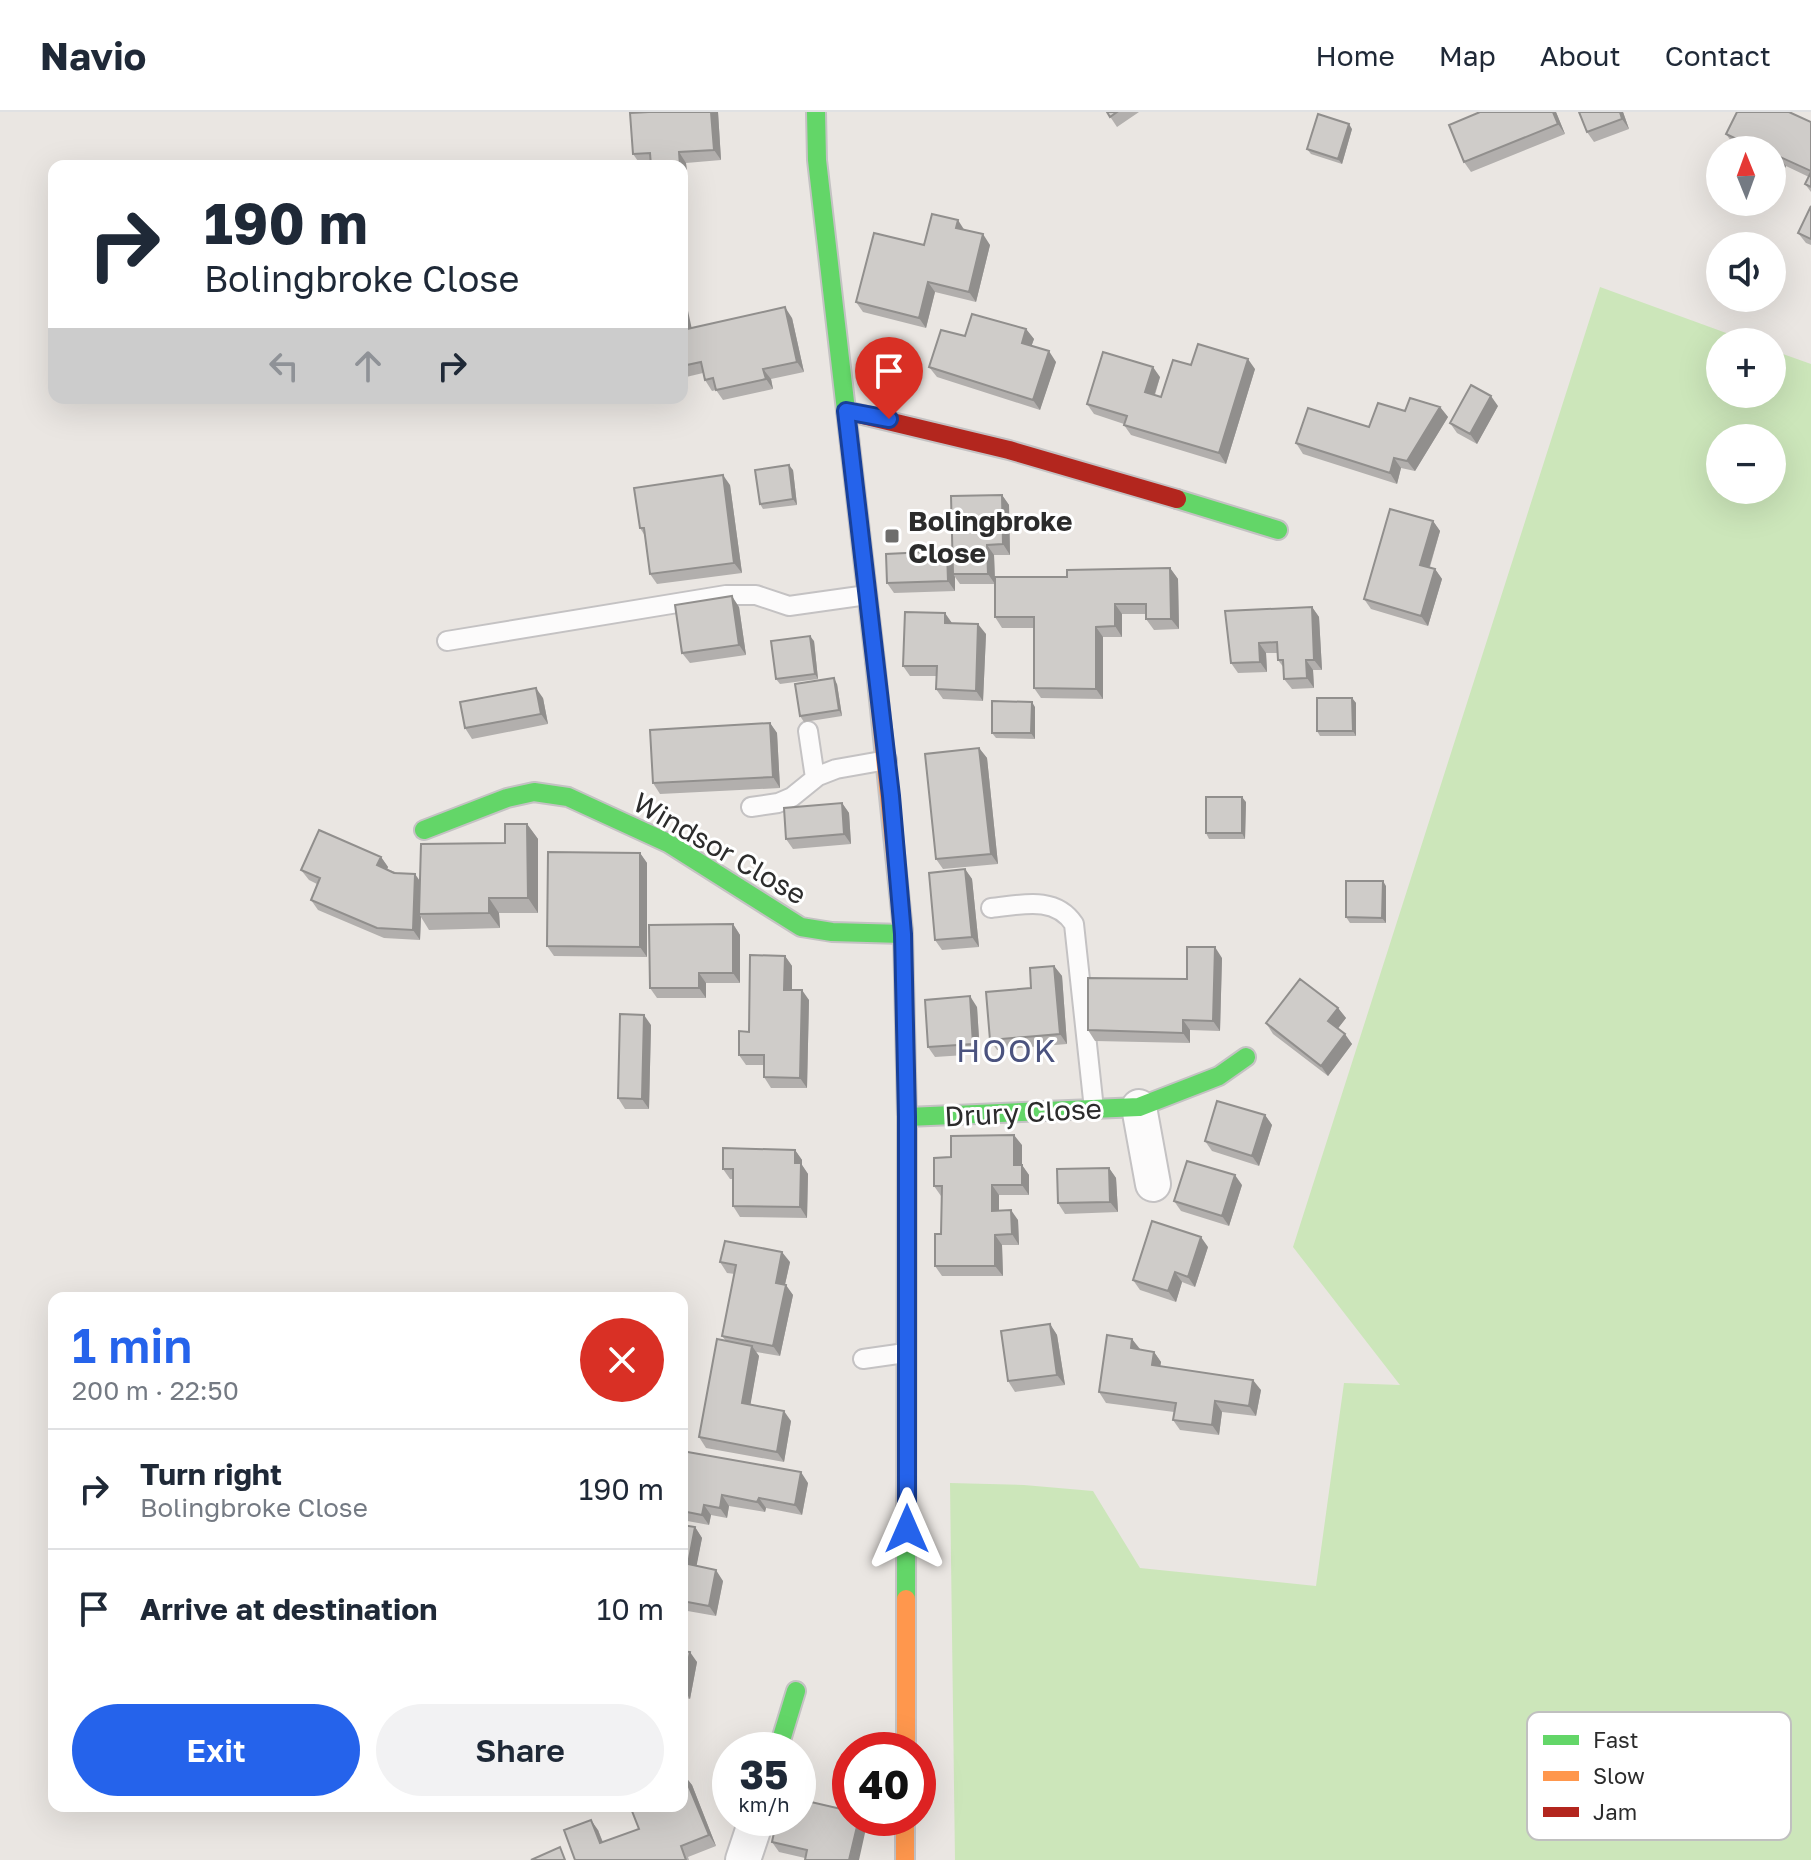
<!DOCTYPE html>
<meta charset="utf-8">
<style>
:root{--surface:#fff;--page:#f2f2f3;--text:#1f2937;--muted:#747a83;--line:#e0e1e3;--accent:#2563eb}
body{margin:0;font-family:"Golos Text",sans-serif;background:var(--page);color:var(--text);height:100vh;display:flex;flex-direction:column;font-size:30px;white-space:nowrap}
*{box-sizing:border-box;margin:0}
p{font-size:26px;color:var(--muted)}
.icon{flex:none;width:44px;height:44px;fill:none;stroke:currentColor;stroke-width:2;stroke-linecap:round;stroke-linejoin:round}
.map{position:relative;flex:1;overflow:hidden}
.drawer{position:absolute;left:48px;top:1180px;width:640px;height:520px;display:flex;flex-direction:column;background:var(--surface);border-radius:16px;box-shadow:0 8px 32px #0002}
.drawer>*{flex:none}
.banner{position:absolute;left:48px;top:48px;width:640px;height:244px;border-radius:16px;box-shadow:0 8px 32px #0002;background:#fff;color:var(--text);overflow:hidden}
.needle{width:52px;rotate:359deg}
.controls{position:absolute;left:1706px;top:24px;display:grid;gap:16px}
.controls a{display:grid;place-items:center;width:80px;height:80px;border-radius:50%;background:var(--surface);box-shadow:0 8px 32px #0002;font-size:40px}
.speed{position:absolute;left:712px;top:1620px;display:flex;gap:16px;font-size:40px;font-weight:700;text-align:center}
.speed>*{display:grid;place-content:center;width:104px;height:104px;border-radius:50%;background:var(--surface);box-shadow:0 8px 32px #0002;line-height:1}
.speed small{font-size:20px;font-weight:400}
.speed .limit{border:12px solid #d22;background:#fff;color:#111}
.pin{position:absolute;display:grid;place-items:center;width:68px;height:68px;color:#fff;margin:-82px -34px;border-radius:50% 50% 50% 0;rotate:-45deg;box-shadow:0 0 8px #0007}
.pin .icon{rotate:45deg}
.me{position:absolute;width:88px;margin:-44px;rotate:0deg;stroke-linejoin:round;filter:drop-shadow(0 0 6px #0008)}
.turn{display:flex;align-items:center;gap:28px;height:168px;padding:0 24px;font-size:36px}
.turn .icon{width:104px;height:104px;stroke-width:2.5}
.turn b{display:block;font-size:56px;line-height:68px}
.lanes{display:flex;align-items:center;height:76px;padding:0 24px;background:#0003;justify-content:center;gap:40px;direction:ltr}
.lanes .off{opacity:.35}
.round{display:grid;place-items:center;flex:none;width:84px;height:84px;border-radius:42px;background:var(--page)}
.overview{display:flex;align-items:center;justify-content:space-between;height:136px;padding:0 24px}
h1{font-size:48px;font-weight:600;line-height:60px;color:var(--accent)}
.primary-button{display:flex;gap:16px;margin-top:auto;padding:16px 24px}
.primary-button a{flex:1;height:92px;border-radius:48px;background:var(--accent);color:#fff;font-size:32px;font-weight:600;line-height:92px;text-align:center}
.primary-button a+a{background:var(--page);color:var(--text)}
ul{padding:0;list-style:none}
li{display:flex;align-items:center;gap:24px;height:120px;padding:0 24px;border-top:2px solid var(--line)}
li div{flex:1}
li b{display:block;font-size:30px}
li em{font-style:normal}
header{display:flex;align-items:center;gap:48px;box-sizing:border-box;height:112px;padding:0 40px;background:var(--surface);border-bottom:2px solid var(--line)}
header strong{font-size:38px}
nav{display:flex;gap:44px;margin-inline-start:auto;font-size:28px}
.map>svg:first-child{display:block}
.green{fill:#cce6ba;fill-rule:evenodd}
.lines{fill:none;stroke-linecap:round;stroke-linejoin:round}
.lane-casing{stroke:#c4c2c3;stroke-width:22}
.street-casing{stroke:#c4c2c3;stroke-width:38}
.fast-casing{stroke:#c4c2c3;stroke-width:22}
.slow-casing{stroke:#c4c2c3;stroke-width:22}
.jam-casing{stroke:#c4c2c3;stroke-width:22}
.lane{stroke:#fcfbfb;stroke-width:18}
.street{stroke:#fcfbfb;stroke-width:34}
.fast{stroke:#63d668;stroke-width:18}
.slow{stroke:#ff974d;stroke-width:18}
.jam{stroke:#b3261e;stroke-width:18}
.wall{fill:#b2afad}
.shaded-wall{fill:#918f8d}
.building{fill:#cfccc9;stroke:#918f8d;stroke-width:2}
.route-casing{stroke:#184099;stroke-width:20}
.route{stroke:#2563eb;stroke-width:14}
.poi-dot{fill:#6e6d6c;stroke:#fff;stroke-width:3}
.labels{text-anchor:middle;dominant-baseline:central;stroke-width:6;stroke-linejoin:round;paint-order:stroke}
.poi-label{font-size:28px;font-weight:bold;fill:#2c2c2c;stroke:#fff;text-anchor:start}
.street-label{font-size:28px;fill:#2c2c2c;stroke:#fff}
.quarter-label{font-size:32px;letter-spacing:2px;fill:#4b537f;stroke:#fff}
.key{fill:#fff;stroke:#c0c0c0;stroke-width:2}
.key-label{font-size:22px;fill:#2c2c2c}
</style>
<header>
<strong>Navio</strong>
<nav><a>Home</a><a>Map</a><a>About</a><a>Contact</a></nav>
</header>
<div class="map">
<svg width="1811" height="1748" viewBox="0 0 1811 1748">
<rect width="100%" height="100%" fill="#eae6e2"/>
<path class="green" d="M1600,175L1751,230H1720V282H1772V238L1811,252V1748H955L950,1371L1024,1373L1093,1379L1140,1456L1316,1474L1344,1271L1400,1273L1293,1135ZM1720,326H1772V378H1720Z"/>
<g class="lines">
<defs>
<path id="lane" d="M447,529L726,483H756L789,494L867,483
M808,619L815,666
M751,695L778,691L792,685L818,664L836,657L887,648
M991,796C1020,793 1055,783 1074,812L1094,997
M863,1247L905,1241"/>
<path id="street" d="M1139,995L1153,1072
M743,1748L757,1706"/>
<path id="fast" d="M816,0L817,48L875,549
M1177,387L1278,418
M424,718L507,686L534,680L568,685L668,731L801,815L832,820L903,822
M903,819L907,1005L906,1487
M907,1005L1139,995L1219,964L1246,945
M778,1638L796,1579"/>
<path id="slow" d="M875,549L903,819
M906,1638V1487
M905,1706V1748"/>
<path id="jam" d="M846,299L1009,338L1177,387"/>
</defs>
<use href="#lane" class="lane-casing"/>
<use href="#street" class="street-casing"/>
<use href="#fast" class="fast-casing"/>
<use href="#slow" class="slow-casing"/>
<use href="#jam" class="jam-casing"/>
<use href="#lane" class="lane"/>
<use href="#street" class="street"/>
<use href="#fast" class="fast"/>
<use href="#slow" class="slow"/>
<use href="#jam" class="jam"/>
</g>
<path class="wall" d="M718,0L721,48L686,51L688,69H682V54L651,52H640L633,42Z
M1107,0H1139L1117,15Z
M1480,0H1556L1565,22L1471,60L1464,50Z
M1623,0L1629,17L1594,30L1587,20Z
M1811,10V80L1805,72L1809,65L1786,54L1773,80H1772V38L1742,37L1733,32L1726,22Z
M1352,17L1342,52L1311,42L1307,37Z
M1811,94V133L1806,131L1798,121Z
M965,118L990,133L976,190L935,180L926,216L863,200L856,190L924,133Z
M682,178L691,216L792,206L804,260L771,267L773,277L723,288L716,278L712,279L705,268L703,261L682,266Z
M1026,217L1034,227L1031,234L1056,250L1040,298L937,265L929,255L965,224Z
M1191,253L1255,257L1226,352L1131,323L1124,313V312L1094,302L1087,292L1160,265L1155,283L1161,285Z
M1498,294L1477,332L1457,321L1450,311Z
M1440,295L1448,305L1415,359L1401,356L1397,372L1303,342L1296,331L1369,315L1405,299Z
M793,358L797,393L763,397L760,392Z
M730,373L742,461L657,472L650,462L645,424L640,416Z
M1002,383L1009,393L1010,443H994L995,465H1067L1170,456L1178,467L1179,517L1154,518L1146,507V502H1122V525H1103V587L1041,586L1034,576V516H1002L995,505V472H960L955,465V479L894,481L887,471L947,439L952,446Z
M1433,409L1440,419L1430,455L1435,457L1442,467L1428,514L1371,497L1364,487Z
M739,495L746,543L690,551L682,541Z
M1312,495L1319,505L1322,558H1313L1314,576L1292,577L1284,567V556L1278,548V541H1266L1267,560L1238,561L1231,551Z
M952,511L986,522L983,589L943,587L936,577V564H910L903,554Z
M814,529L818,567L780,572L776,567Z
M837,572L842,604L804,610L800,604Z
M543,586L548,612L472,627L465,616Z
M1352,586L1356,591V624H1320L1317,619Z
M1035,595V627L996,626L992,621Z
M770,611L777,621L780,676L660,682L653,671Z
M979,636L987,646L998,752L943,757L936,747Z
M1246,690L1245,727H1209L1206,721Z
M842,691L849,701L851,732L793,737L786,727Z
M527,712L538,727V801H499L500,816L429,818L421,805L420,828L384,826L318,798L311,788L317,772L309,768L301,758L381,745L388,755L387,757L420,769L505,731Z
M640,741L647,751V845L554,844L547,834Z
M965,757L972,767L979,835L942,838L935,828Z
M1386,774V811H1350L1346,805Z
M733,812L740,823V871H706V886H657L650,876Z
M785,844L792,854V878L809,888L807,976H771L764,965V953H746L739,943Z
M1222,846L1220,919L1190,918V931L1095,929L1088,918L1187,867Z
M1054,854L1062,864L1067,932L997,938L990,928L1031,876Z
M977,895L980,942L935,945L928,935Z
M1338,896L1346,906L1338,916L1352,932L1328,964L1273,922L1266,911Z
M651,913L649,997H625L618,986Z
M1265,1003L1272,1013L1259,1054L1212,1039L1205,1029Z
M1022,1033V1053L1029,1063V1083H999V1098L1018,1108L1019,1133H1002L1003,1164H942L935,1154L941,1122V1084L934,1074L951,1045Z
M795,1038L802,1048V1053L808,1062L807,1106L740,1105L733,1094V1067H730L723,1057Z
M1109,1056L1116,1066L1118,1100L1065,1102L1058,1091Z
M1242,1073L1229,1114L1181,1099L1174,1089Z
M1208,1135L1195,1175L1182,1170L1176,1190L1140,1178L1133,1168Z
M720,1150H790L785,1173L793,1183L780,1244L756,1240L759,1244L750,1293L791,1309L784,1350L706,1336L699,1325L726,1229L722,1224L735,1162L727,1161Z
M1050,1212L1057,1223L1065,1273L1015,1280L1008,1269Z
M1132,1227L1139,1238L1154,1240L1161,1250L1160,1254L1261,1278L1256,1304L1222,1300L1219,1323L1180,1318L1173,1308L1174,1300L1106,1291L1099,1280Z
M682,1339L808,1371L802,1403L766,1396L765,1400L729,1394L727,1406L711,1403L709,1413L682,1408Z
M682,1413L695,1415L702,1426L696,1454L723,1469L716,1504L682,1498Z
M682,1539L697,1550L690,1587L682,1585Z
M684,1663L692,1673L716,1734L688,1745L689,1748H575L598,1718L603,1730L639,1717Z
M850,1706H863L867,1712L805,1746L779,1740L772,1730Z"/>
<path class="shaded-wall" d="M711,0H718L721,48L714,38Z
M1553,0H1556L1565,22L1558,12Z
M1620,0H1623L1629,17L1622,7Z
M1349,12L1352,17L1342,52L1338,47Z
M679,40L686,51L688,69L682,61Z
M1778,44L1786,54L1773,80L1772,78V58Z
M958,108L965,119L956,116Z
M983,122L990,133L976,190L969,180Z
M928,170L935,180L926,216L919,206Z
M682,178L684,180L694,227L687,217L682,196Z
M785,195L792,206L804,260L797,250Z
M1026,217L1034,227L1029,241L1022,231Z
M1049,239L1056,250L1040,298L1033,288Z
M1248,247L1255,257L1226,352L1219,341Z
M1153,255L1160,265L1152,290L1145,280Z
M763,257L771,267L773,277L766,267Z
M1491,284L1498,294L1477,332L1470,322Z
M1440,295L1448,305L1415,359L1407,349Z
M1394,346L1401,356L1397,372L1390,361Z
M789,353L793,358L797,393L793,387Z
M723,363L730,373L742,461L734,451Z
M1002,383L1009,393L1010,443L1003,432Z
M1433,409L1440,419L1427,463L1420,453Z
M987,433L994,443L995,472L988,462Z
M947,439L954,449L953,462L955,465V479L948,469Z
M1170,456L1178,467L1179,517L1171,507Z
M1435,457L1442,467L1428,514L1421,504Z
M732,484L739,495L746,543L739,533Z
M1115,492L1122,502V525L1115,514Z
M1312,495L1319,505L1322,558L1314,548Z
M945,501L952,511H945Z
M978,512L986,522L983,589L976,579Z
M1096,515L1103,525V587L1096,577Z
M810,524L814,529L818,567L815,562Z
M1259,531L1266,541L1267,560L1260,550Z
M1306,548L1313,558L1314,576L1307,566Z
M834,566L837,572L842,604L839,598Z
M536,576L543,586L548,612L541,602Z
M1352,586L1356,591V624L1353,619Z
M1032,590L1035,595V627L1031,621Z
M770,611L777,621L780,676L773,665Z
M979,636L987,646L998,752L991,742Z
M1242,685L1246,690L1245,727L1242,721Z
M842,691L849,701L851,732L844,722Z
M527,712L538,727V801L528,786Z
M640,741L647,751V845L640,835Z
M381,745L388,755L385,763L377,753Z
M965,757L972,767L979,835L972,825Z
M415,762L422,772L419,802L421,805L420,828L413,818Z
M1383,769L1386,774V811L1382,806Z
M489,786L499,801L500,816L489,801Z
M733,812L740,823V871L733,861Z
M1215,835L1222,846L1220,919L1213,909Z
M785,844L792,854V888L784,878Z
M1054,854L1062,864L1067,932L1060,922Z
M699,861L706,871V886L699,876Z
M802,878L809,888L807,976L800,966Z
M970,884L977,895L980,942L973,932Z
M1338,896L1346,906L1336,919L1328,909Z
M644,903L651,913L649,997L642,987Z
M1183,908L1190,918V931L1183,921Z
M1345,922L1352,932L1328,964L1321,954Z
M1265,1003L1272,1013L1259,1054L1252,1044Z
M1014,1023L1022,1033V1063L1014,1053Z
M795,1038L802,1048V1053L808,1062L807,1106L800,1095L795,1051Z
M1022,1053L1029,1063V1083L1022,1073Z
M1109,1056L1116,1066L1118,1100L1110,1090Z
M1235,1063L1242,1073L1229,1114L1222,1104Z
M992,1073L999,1083V1109L992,1099Z
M1011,1098L1018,1108L1019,1133L1012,1122Z
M995,1123L1002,1133L1003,1164L995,1154Z
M1201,1125L1208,1135L1195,1175L1188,1165Z
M782,1140L790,1150L783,1181L776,1171Z
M1175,1160L1182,1170L1176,1190L1168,1179Z
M786,1173L793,1183L780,1244L773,1234Z
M1050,1212L1057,1223L1065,1273L1057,1263Z
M1132,1227L1140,1237L1138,1247L1131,1236Z
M752,1234L759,1244L749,1301L742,1291Z
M1154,1240L1161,1250L1159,1263L1152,1253Z
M1253,1268L1261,1278L1256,1304L1249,1294Z
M1215,1289L1222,1300L1219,1323L1212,1313Z
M784,1299L791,1309L784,1350L777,1340Z
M801,1360L808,1371L802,1403L795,1393Z
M722,1383L729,1394L727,1406L720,1396Z
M759,1386L766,1396L765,1400L757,1390Z
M704,1393L711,1403L709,1413L702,1403Z
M695,1415L702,1426L695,1462L688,1452Z
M716,1458L723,1469L716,1504L709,1494Z
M690,1540L697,1550L690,1587L683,1576Z
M684,1663L692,1673L716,1734L709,1723Z
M859,1706H863L867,1712L859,1748H849Z
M591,1708L598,1718L607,1742L600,1731Z"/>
<path class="building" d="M649,0H711L714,38L679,40L680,54H651L650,41L633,42L630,1Z
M1107,0H1117L1110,5Z
M1480,0H1553L1558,12L1464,50L1449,13Z
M1579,0H1620L1622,7L1587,20Z
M1737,0H1789L1811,10V59L1778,44L1772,58V38H1742L1745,31L1726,22Z
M1318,2L1349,12L1338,47L1307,37Z
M1811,60V75L1805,72Z
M1811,94V127L1798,121Z
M932,102L958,108L956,116L983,122L969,180L928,170L919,206L856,190L874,121L924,133Z
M785,195L797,250L763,257L766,267L716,278L713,266L705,268L701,250L682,254V196L687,217Z
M972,202L1026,217L1022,231L1049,239L1033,288L929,255L941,218L965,224Z
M1198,232L1248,247L1219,341L1124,313L1127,304L1087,292L1103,240L1153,255L1145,280L1161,285L1173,248L1191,253Z
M1471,273L1491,284L1470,322L1450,311Z
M1410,286L1440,295L1407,349L1394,346L1390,361L1296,331L1308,296L1369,315L1378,291L1405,299Z
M789,353L793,387L760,392L755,358Z
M723,363L734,451L650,462L644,416H640L634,376Z
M1002,383L1003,432L987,433L988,462H953L951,384Z
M1390,397L1433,409L1420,453L1435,457L1421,504L1364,487Z
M947,439L948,469L887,471L886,442Z
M1170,456L1171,507H1146V492H1115V514L1096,515V577L1034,576V505H995V465H1067V458Z
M732,484L739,533L682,541L675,493Z
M1312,495L1314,548H1306L1307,566L1284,567L1283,548H1278L1277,530L1259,531L1260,550L1231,551L1225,499Z
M905,500L945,501V511L978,512L976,579L936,577L937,554H903Z
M810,524L815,562L776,567L771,529Z
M834,566L839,598L800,604L795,572Z
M536,576L541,602L465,616L460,590Z
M1317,586H1352L1353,619H1317Z
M992,589L1032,590L1031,621H992Z
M770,611L773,665L653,671L650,618Z
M979,636L991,742L936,747L925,642Z
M1206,685H1242V721H1206Z
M842,691L844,722L786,727L784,696Z
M505,712H527L528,786H489V801L419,802L421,732L505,731Z
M319,718L381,745L377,753L394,761L415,762L413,818L377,816L311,788L320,766L301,758Z
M548,740L640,741V835L547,834Z
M965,757L972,825L935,828L929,761Z
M1346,769H1383L1382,806L1346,805Z
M733,812V861H699V876H650L649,813Z
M1187,835H1215L1213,909L1183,908V921L1088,918V866L1187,867Z
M750,843L785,844L784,878H802L800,966L764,965V943H739V919L749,920Z
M1054,854L1060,922L990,928L986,880L1031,876L1030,856Z
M1300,867L1338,896L1328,909L1345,922L1321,954L1266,911Z
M970,884L973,932L928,935L925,888Z
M620,902L644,903L642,987L618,986Z
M1217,989L1265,1003L1252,1044L1205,1029Z
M1014,1023V1053H1022V1073H992V1099L1011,1098L1012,1122L995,1123V1154H935V1122H941L942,1074H934V1046L951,1045V1024Z
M723,1036L795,1038V1051H801L800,1095L733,1094V1057H723Z
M1187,1049L1235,1063L1222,1104L1174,1089Z
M1109,1056L1110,1090L1058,1091L1057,1057Z
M1152,1109L1201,1125L1188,1165L1175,1160L1168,1179L1133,1168Z
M725,1129L782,1140L776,1171L786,1173L773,1234L722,1224L736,1153L720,1150Z
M1050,1212L1057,1263L1008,1269L1001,1219Z
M1107,1223L1132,1227L1131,1236L1154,1240L1152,1253L1253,1268L1249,1294L1215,1289L1212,1313L1173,1308L1176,1291L1099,1280Z
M717,1227L752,1234L742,1291L784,1299L777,1340L699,1325Z
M682,1339L801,1360L795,1393L759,1386L757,1390L722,1383L720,1396L704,1393L702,1403L682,1399Z
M682,1413L695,1415L688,1452L716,1458L709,1494L682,1489Z
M682,1539L690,1540L683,1576H682Z
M684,1663L709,1723L681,1734L686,1748H575L564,1718L591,1708L600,1731L639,1717L630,1694H682V1664Z
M798,1687L850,1699V1706H859L849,1748H805L807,1738L772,1730L777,1706H798Z
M560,1735L565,1748H531Z"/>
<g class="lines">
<defs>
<path id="route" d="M889,307L846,299L891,684L903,822L907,1005V1417"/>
</defs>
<use href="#route" class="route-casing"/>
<use href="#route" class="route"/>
</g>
<rect class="poi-dot" x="884" y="416" width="16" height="16" rx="4"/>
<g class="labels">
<g class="poi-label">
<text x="908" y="408">Bolingbroke<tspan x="908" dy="32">Close</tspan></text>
</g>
<g class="street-label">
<text transform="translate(720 736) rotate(30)">Windsor Close</text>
<text transform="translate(1023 1000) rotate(-3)">Drury Close</text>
</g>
<g class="quarter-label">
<text x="1007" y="938">HOOK</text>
</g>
</g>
<rect x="1527" y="1600" width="264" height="128" rx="12" class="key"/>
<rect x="1543" y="1623" width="36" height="10" fill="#63d668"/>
<rect x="1543" y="1659" width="36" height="10" fill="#ff974d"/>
<rect x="1543" y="1695" width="36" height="10" fill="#b3261e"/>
<g class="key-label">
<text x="1593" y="1636">Fast</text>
<text x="1593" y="1672">Slow</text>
<text x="1593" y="1708">Jam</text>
</g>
</svg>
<div class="controls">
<a><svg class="needle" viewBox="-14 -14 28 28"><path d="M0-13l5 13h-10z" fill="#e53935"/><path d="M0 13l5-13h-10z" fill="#747a83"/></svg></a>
<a><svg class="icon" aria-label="sound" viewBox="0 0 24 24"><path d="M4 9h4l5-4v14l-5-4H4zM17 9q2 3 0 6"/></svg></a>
<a>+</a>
<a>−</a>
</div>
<div class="speed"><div>35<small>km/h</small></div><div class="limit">40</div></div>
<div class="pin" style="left:889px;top:307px;background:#d93025"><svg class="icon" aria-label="arrive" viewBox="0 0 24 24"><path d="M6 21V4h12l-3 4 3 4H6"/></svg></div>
<svg class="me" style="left:907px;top:1417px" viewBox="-20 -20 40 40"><path d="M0-17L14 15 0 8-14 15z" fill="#2563eb" stroke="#fff" stroke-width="4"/></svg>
<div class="banner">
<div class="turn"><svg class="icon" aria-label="right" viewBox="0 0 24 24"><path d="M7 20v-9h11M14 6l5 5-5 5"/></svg><div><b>190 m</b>Bolingbroke Close</div></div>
<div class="lanes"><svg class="icon off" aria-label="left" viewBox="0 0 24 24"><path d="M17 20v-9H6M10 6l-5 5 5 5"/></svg><svg class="icon off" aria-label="ahead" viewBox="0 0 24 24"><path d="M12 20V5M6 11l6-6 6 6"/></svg><svg class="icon" aria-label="right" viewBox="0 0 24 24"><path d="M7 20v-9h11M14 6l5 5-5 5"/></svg></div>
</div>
<section class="drawer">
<div class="overview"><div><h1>1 min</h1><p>200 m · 22:50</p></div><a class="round" style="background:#d93025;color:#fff"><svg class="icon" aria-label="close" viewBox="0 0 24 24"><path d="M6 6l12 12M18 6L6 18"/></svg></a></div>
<ul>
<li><svg class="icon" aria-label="right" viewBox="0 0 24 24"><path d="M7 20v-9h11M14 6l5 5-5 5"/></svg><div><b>Turn right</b><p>Bolingbroke Close</p></div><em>190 m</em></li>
<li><svg class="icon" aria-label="arrive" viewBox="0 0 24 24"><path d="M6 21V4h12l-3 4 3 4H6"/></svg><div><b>Arrive at destination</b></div><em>10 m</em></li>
</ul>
<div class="primary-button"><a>Exit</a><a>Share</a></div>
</section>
</div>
